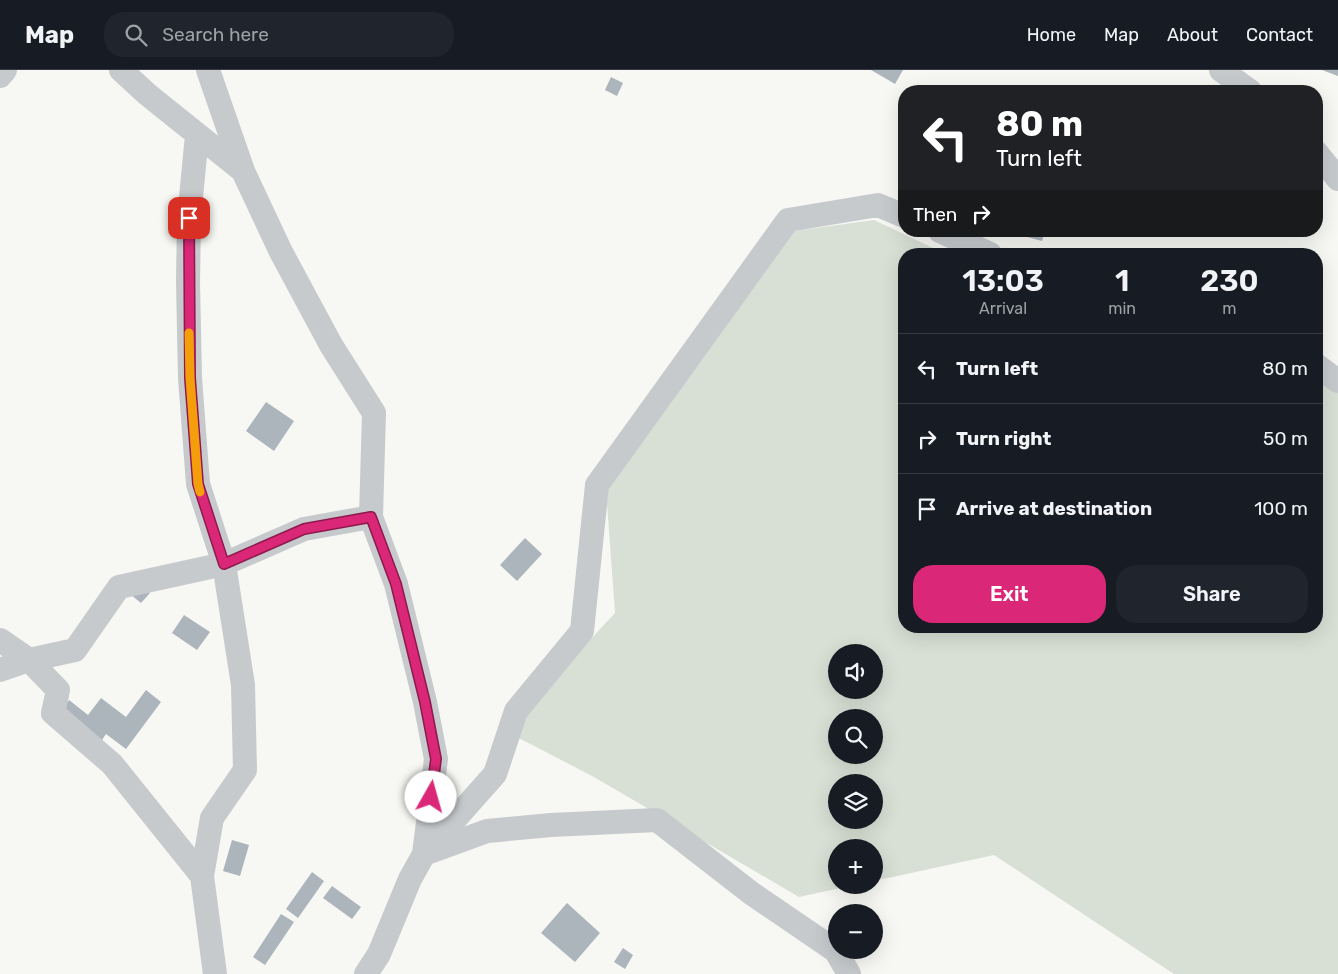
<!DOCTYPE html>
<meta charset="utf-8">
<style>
:root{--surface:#171b24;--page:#20242c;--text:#f1f3f6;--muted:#9ea1a6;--line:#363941;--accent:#db2777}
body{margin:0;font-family:Rubik,sans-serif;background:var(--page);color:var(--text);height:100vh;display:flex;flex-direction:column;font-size:19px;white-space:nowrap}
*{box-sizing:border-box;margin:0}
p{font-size:16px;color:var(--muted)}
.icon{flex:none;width:28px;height:28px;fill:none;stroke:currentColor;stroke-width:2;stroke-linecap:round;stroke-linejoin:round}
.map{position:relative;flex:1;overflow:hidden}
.details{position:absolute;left:898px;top:178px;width:425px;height:385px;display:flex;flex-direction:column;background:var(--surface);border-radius:20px;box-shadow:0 5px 20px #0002}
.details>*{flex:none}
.banner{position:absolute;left:898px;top:15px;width:425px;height:152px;border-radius:20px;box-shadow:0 5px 20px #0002;background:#202124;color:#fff;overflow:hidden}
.tools{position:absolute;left:828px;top:574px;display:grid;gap:10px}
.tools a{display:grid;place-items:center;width:55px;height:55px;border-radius:50%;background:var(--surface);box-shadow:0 5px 20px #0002;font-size:25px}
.pin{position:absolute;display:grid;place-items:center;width:42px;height:42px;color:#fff;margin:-21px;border-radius:10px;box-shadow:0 2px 8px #0006}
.me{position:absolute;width:55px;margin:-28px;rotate:7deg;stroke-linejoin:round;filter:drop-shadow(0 0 4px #0008)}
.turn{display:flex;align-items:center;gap:18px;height:105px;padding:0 15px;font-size:22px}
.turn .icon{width:65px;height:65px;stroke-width:2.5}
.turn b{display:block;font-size:35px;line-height:42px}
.then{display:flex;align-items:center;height:48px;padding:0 15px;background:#0003;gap:10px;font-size:19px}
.eta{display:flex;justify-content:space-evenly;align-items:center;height:85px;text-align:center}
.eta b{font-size:30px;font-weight:600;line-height:35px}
.action{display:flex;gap:10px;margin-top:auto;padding:10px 15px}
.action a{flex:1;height:58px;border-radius:20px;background:var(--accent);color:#fff;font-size:20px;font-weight:600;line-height:58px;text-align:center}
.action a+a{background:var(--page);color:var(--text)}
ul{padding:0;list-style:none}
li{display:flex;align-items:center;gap:15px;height:70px;padding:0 15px;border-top:1px solid var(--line)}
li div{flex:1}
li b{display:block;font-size:19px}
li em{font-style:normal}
header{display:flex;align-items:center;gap:30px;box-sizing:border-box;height:70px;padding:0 25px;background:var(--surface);border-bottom:1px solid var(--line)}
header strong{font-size:24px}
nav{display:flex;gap:28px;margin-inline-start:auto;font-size:18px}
.search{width:350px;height:45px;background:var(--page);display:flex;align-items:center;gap:12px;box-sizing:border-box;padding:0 18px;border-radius:20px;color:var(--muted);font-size:19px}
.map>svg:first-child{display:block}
.green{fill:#d8dfd4;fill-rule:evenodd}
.building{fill:#acb5bb}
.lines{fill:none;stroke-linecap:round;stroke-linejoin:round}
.minor{stroke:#c6cacd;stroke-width:24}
.route-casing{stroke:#8e194d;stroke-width:12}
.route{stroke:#db2777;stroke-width:9}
.slow{stroke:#f59e0b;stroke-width:9}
</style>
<header>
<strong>Map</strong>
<div class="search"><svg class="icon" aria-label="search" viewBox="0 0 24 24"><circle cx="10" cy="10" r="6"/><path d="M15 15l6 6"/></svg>Search here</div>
<nav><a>Home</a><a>Map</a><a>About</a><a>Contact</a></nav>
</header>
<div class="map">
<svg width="1338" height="904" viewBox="0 0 1338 904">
<rect width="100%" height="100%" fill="#f7f7f3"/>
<path class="green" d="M874,150L946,184H904V556H1316V298L1338,313V904H1174L994,785L874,811V778H836V815H854L799,827L594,707L511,664L539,625L615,543L606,419L794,161ZM836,582H874V620H836ZM836,648H874V685H836ZM836,712H874V750H836Z"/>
<path class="building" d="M871,0H903L895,14Z
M1322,0H1338V6Z
M611,7L623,13L617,26L605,20Z
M1013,161H1045L1042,171L1012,163Z
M266,332L294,351L274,381L246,361Z
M525,468L542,484L517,511L500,495Z
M139,513L150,523L141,533L130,524Z
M184,545L210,562L197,580L172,563Z
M146,620L161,632L126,679L106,664L98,676L58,646L69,630L88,645L101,628L126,647Z
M232,770L249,775L240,806L223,801Z
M312,802L324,811L298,848L286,839Z
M332,816L361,837L352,849L323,828Z
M567,833L600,863L575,892L541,863Z
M281,844L294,852L265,895L253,887Z
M623,878L633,885L625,899L614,892Z"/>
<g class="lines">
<path class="minor" d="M121,0L147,24L243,101
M208,0L243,101L281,182L331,275L374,343L371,447L396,514L425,632L436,689L424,784L487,761L551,755L657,750L751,823L836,881L849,904
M1221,0L1250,21
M0,6L5,0
M197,65L189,148L188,213L190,308L198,414L224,494L243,615L245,700L212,748L202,806L215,904
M1316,82L1338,109
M940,161L990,184
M1316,295L1338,311
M0,570L29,590L58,620L53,643L112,694L202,806
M0,600L29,590L75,580L119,517L224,494L304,459L371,447
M366,904L379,884L410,809L424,784L495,704L516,641L582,561L597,415L788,150L878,135L904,146"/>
</g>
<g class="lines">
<defs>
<path id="route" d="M189,148L190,308L198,414L224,494L304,459L371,447L396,514L425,632L436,689L431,727"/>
</defs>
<use href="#route" class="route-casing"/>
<use href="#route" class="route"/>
<path class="slow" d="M189,263L190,308L198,414L200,422"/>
</g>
</svg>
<div class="tools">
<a><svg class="icon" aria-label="sound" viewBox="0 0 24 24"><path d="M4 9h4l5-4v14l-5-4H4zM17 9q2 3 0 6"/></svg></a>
<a><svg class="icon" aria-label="search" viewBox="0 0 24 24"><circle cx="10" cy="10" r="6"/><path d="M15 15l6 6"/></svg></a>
<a><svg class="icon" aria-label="layers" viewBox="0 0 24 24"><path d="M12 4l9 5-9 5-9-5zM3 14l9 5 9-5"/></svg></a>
<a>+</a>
<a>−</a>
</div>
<div class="pin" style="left:189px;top:148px;background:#d93025"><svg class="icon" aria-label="arrive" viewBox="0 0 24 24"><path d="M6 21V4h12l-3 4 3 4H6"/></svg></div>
<svg class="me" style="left:431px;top:727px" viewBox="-20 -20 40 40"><circle r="19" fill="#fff"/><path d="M0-13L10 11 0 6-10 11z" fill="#db2777"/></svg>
<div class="banner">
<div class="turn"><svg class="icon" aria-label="left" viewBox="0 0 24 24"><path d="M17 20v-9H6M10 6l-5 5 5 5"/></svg><div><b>80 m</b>Turn left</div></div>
<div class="then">Then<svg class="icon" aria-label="right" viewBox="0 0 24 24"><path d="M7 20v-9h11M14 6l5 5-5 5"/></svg></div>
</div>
<section class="details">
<div class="eta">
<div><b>13:03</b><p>Arrival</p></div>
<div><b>1</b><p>min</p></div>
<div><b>230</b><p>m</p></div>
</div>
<ul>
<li><svg class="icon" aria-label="left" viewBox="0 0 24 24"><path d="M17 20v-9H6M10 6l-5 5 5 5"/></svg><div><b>Turn left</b></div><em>80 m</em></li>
<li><svg class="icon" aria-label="right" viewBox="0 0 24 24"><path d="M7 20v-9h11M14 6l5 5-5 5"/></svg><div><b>Turn right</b></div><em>50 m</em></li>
<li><svg class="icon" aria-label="arrive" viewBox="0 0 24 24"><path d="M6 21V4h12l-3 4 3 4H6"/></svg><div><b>Arrive at destination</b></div><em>100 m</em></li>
</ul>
<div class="action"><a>Exit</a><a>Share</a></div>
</section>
</div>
